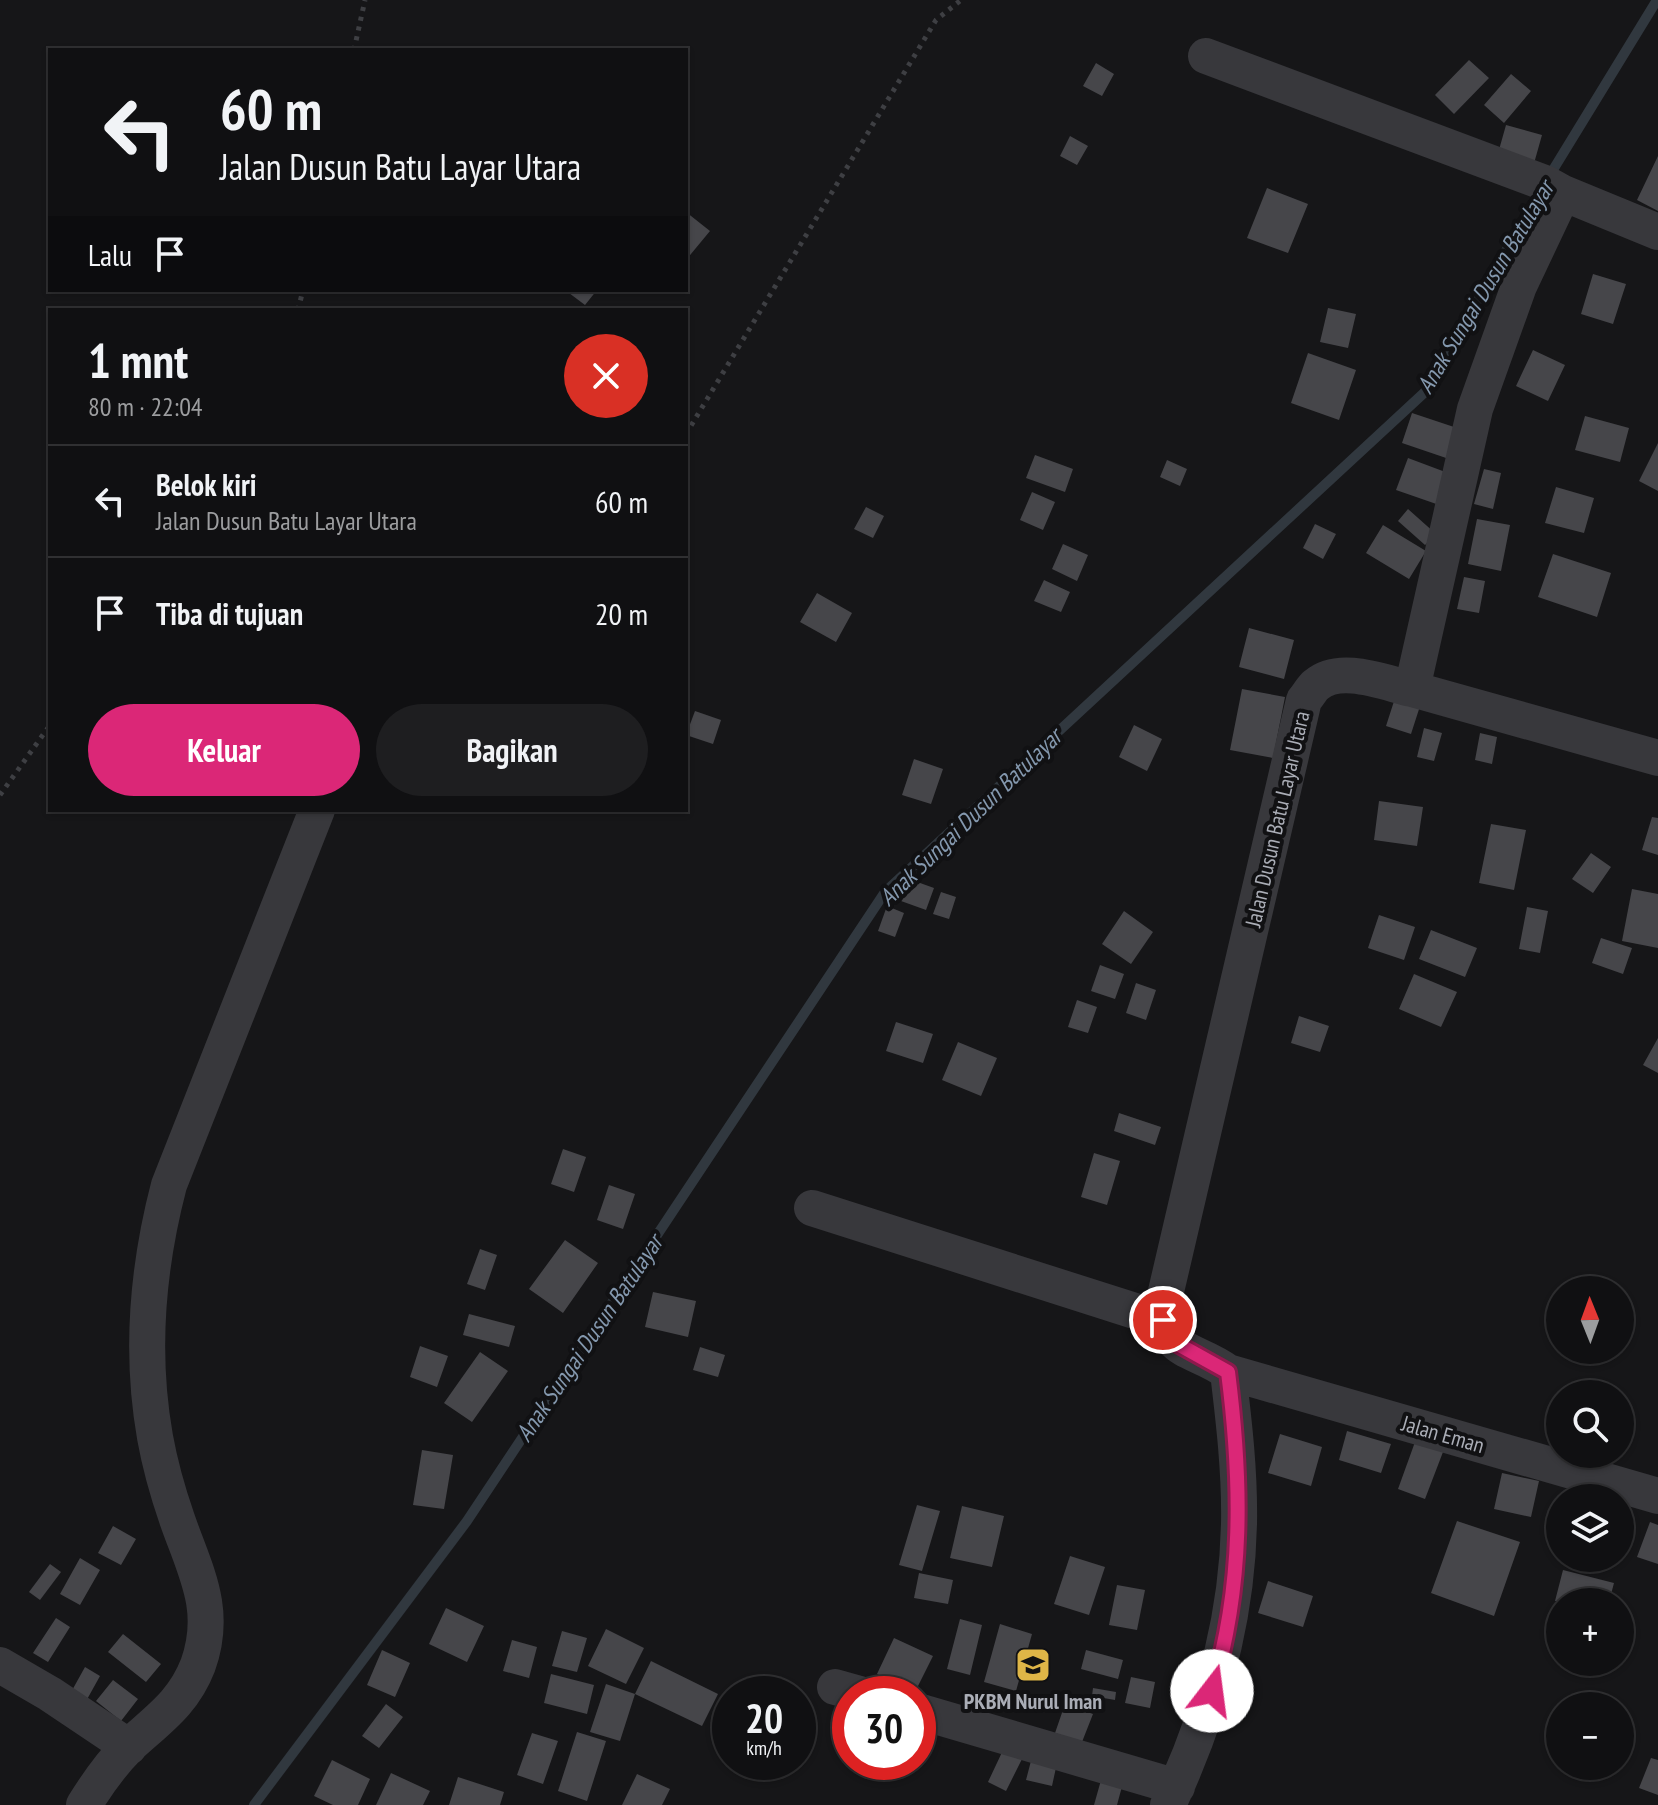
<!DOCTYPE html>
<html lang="id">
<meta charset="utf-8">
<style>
:root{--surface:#101012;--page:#1e1e20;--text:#f1f3f6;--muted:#9c9d9f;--line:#303032;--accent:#db2777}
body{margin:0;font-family:"PT Sans Narrow",sans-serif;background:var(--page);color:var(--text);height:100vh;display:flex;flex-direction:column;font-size:30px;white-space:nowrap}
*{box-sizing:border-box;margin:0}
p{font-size:26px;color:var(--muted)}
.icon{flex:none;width:44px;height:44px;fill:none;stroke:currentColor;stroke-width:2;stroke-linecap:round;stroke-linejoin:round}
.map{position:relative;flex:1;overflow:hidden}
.details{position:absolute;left:48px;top:308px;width:640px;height:504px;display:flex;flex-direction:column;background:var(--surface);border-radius:0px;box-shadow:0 2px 6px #0004,0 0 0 2px var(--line)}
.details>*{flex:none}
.hud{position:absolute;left:48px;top:48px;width:640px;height:244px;border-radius:0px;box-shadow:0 2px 6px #0004,0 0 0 2px var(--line);background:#101012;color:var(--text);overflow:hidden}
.needle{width:52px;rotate:359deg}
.controls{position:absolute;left:1546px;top:1276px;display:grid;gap:16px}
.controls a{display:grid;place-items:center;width:88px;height:88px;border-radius:50%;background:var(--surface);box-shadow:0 2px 6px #0004,0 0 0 2px var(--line);font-size:40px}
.speed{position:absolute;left:712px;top:1676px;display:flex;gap:16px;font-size:40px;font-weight:700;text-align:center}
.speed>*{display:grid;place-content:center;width:104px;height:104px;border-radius:50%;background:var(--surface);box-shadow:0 2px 6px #0004,0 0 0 2px var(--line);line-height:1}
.speed small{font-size:20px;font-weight:400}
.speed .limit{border:12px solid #d22;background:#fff;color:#111}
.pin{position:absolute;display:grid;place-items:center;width:68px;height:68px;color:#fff;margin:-34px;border:4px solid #fff;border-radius:50%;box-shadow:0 2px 8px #0007}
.me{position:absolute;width:88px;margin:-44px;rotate:15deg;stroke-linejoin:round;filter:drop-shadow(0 0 6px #0008)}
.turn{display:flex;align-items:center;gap:28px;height:168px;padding:0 40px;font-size:36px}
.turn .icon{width:104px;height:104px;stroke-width:2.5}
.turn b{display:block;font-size:56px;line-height:68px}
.then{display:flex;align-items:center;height:76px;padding:0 40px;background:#0003;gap:16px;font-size:30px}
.round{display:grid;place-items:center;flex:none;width:84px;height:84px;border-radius:42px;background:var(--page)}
.head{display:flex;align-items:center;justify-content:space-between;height:136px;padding:0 40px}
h1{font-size:48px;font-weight:700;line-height:60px}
.primary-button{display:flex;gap:16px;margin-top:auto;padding:16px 40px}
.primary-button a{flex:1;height:92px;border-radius:48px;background:var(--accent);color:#fff;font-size:32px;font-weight:700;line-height:92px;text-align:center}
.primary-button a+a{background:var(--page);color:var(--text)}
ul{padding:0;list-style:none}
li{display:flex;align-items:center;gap:24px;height:112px;padding:0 40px;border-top:2px solid var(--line)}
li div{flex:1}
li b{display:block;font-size:30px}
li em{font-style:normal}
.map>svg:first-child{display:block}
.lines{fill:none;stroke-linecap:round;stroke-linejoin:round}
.stream{stroke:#31383f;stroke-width:10}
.building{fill:#46464a}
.path{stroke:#3e3f43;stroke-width:5;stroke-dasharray:4 6;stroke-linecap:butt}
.minor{stroke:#38383c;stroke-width:36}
.route-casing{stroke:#8e194d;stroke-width:20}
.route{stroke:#db2777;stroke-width:14}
.labels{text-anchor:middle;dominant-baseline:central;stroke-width:8;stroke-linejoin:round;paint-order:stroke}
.street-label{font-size:22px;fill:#aaadb6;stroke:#111113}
.poi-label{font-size:22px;font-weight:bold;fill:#aaadb6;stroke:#111113}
.water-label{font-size:24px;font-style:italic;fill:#8498ae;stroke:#111113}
</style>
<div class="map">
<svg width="1658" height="1805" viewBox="0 0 1658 1805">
<rect width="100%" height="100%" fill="#161618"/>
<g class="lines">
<path class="stream" d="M254,1805L467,1521L885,892L1425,392L1545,183L1657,0"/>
</g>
<path class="building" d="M1469,60L1489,78L1454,114L1435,95Z
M1096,63L1114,74L1102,96L1083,86Z
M1511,74L1531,91L1504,123L1484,105Z
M1506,125L1542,135L1531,174L1495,164Z
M1070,136L1088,146L1077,165L1060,156Z
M1658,156V211L1637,200Z
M1267,188L1308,204L1288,253L1247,238Z
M686,212L710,231L686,260Z
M1593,274L1626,284L1613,324L1581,314Z
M565,290H597L585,305Z
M1328,308L1356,314L1348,348L1320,342Z
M1533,350L1565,365L1548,401L1516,386Z
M1308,353L1356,370L1339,420L1291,403Z
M1412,413L1463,430L1452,460L1402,443Z
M1585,416L1629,428L1620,462L1575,450Z
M1658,443V491L1639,481Z
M1035,455L1073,469L1065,492L1026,478Z
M1408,458L1456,476L1445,507L1396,490Z
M1167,460L1187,469L1180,486L1160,477Z
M1484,469L1501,473L1493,509L1474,504Z
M1556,487L1594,498L1584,533L1545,523Z
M1032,492L1055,502L1043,530L1020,520Z
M866,507L884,516L873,538L854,529Z
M1408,509L1436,534L1425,545L1398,521Z
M1477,519L1510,525L1501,571L1468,564Z
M1315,524L1336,534L1323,559L1303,548Z
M1383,525L1426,551L1409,579L1366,553Z
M1063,544L1088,555L1077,581L1052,569Z
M1553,554L1611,573L1597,617L1538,597Z
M1464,577L1485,581L1479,613L1457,609Z
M1044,580L1070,592L1061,612L1034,601Z
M817,593L852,613L836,642L800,622Z
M1249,628L1294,640L1284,679L1239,667Z
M1242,689L1285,697L1273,758L1230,750Z
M1396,695L1421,703L1411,734L1386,726Z
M695,711L721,720L713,744L686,735Z
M1134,725L1162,739L1147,771L1119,757Z
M1424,728L1442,733L1434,761L1417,757Z
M1480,733L1497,737L1492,764L1475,760Z
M914,759L943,769L931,804L902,795Z
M1379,801L1423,807L1417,846L1374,840Z
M1652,817L1658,818V855L1642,850Z
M1491,824L1526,830L1514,890L1479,883Z
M1591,853L1611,867L1593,893L1572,879Z
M909,879L934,888L926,910L901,901Z
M1632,889L1658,894V948L1622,941Z
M941,892L956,897L949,919L933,914Z
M887,906L904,913L895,937L878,931Z
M1527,907L1548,911L1540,953L1519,949Z
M1124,911L1153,932L1131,964L1102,944Z
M1379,915L1415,927L1404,960L1368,948Z
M1431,930L1477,948L1465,977L1419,959Z
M1601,938L1632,948L1623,974L1592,963Z
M1100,965L1124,974L1115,999L1091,991Z
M1414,974L1457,992L1441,1027L1399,1009Z
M1136,983L1156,990L1146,1020L1126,1013Z
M1077,1000L1097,1007L1088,1033L1068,1027Z
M1299,1016L1329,1026L1320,1052L1291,1043Z
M896,1022L933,1034L923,1063L886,1051Z
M1658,1038V1073L1643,1065Z
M958,1042L997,1058L981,1096L942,1080Z
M1119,1113L1161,1127L1155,1145L1114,1131Z
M563,1149L586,1157L574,1192L551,1184Z
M1094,1153L1120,1161L1107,1205L1081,1197Z
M609,1185L635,1194L623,1229L597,1220Z
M565,1240L598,1263L563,1313L529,1289Z
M480,1249L497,1255L485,1290L467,1284Z
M653,1292L696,1301L688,1337L645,1327Z
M469,1314L515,1326L509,1347L463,1335Z
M420,1346L448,1356L437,1387L410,1377Z
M700,1347L725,1355L718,1377L693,1370Z
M480,1352L508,1371L472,1422L444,1403Z
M1347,1431L1391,1444L1381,1473L1339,1460Z
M1280,1434L1322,1447L1311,1486L1268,1473Z
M1415,1442L1443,1452L1425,1499L1398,1489Z
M422,1450L453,1455L444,1509L413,1505Z
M1502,1473L1539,1481L1531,1517L1494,1509Z
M917,1505L940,1511L922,1571L899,1565Z
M962,1506L1004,1516L992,1567L950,1558Z
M1457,1521L1520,1542L1494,1616L1431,1593Z
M1650,1522L1658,1525V1564L1637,1557Z
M113,1526L136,1539L121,1565L98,1553Z
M1070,1556L1105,1567L1089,1615L1054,1604Z
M80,1558L100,1570L80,1605L60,1594Z
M50,1564L61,1572L40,1600L29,1592Z
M1563,1570L1614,1583L1609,1602L1555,1601Z
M919,1573L953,1580L948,1604L914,1598Z
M1268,1581L1313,1596L1303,1627L1258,1613Z
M1117,1585L1145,1590L1137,1630L1109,1625Z
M446,1608L484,1626L467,1662L429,1644Z
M56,1618L70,1627L48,1662L33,1653Z
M960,1619L982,1625L970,1675L947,1669Z
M1000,1624L1032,1634L1016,1691L984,1682Z
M606,1629L644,1648L626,1684L588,1666Z
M562,1631L587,1638L577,1672L552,1666Z
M123,1634L161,1664L146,1682L108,1652Z
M894,1638L933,1656L915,1692L877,1674Z
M512,1640L537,1647L529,1678L503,1671Z
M382,1650L410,1663L395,1697L367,1685Z
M1086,1650L1123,1660L1118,1679L1081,1669Z
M651,1661L718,1694L702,1726L635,1694Z
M85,1667L100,1676L85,1703L70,1694Z
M551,1674L594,1685L587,1714L544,1703Z
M1131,1677L1155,1682L1150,1708L1125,1703Z
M113,1680L138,1699L121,1721L96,1701Z
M606,1684L635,1694L620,1741L590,1732Z
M732,1686L750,1694H730V1721L719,1717Z
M1093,1688L1116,1692L1115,1700L1092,1696Z
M386,1704L403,1717L379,1748L362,1736Z
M1065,1704L1093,1714L1082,1742L1055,1733Z
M577,1732L606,1741L587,1801L558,1791Z
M532,1733L558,1741L543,1784L517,1775Z
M1004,1748L1023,1757L1006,1791L988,1782Z
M1032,1757L1057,1763L1052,1786L1026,1780Z
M1651,1758L1658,1760V1795L1639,1788Z
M332,1760L370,1779L358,1805H333L314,1796Z
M391,1773L430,1791L423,1805H376Z
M1103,1773L1124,1779L1117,1805H1094Z
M637,1774L670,1789L662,1805H622Z
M458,1777L504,1792L500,1805H449Z"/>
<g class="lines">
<path class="path" d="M354,50L365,0
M298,310L303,290
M686,434L936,20L961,0
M0,795L50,725"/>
<path class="minor" d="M1206,56L1545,183L1563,193
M1412,689L1658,758
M812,1208L1163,1320
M1228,1372L1658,1496
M0,1665L50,1694L129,1747
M835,1687L860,1694
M918,1711L1177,1787
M84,1805C97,1784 111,1764 128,1747C157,1720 183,1704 198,1665C218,1609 195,1571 177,1519C168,1493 160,1465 155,1437C140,1352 147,1269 169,1185L317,810
M1168,1805C1209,1718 1237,1621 1239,1524C1240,1473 1234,1422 1228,1372C1192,1346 1162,1356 1164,1300L1304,700C1308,696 1312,688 1316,685C1340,664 1385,683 1412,689L1475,409L1519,286L1563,193L1658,232"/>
</g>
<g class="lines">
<defs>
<path id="route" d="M1163,1320L1174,1342L1228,1372C1242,1482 1244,1584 1212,1691"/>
</defs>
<use href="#route" class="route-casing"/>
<use href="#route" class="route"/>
</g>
<defs>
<symbol id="school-square" viewBox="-11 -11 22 22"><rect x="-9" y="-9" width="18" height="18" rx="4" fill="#dfb647" stroke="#111113"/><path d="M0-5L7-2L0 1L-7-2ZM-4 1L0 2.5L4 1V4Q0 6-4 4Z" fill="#111"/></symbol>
</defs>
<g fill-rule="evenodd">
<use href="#school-square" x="1013" y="1645" width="40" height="40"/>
</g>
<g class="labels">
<g class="street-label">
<text transform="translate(1277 819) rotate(-77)">Jalan Dusun Batu Layar Utara</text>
<text transform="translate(1443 1434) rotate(16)">Jalan Eman</text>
</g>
<g class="poi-label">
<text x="1033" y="1701">PKBM Nurul Iman</text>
</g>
<g class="water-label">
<text transform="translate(1485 287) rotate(-59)">Anak Sungai Dusun Batulayar</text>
<text transform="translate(970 817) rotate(-44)">Anak Sungai Dusun Batulayar</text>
<text transform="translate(589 1338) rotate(-56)">Anak Sungai Dusun Batulayar</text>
</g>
</g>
</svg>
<div class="controls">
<a><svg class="needle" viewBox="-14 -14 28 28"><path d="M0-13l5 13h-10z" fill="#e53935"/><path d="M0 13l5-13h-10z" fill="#9c9d9f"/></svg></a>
<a><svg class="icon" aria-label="search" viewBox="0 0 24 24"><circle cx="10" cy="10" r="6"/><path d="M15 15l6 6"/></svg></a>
<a><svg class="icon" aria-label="layers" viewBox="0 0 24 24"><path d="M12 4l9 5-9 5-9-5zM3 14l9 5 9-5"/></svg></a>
<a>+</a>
<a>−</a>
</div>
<div class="speed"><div>20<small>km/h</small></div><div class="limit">30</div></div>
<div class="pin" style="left:1163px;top:1320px;background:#d93025"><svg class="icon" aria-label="arrive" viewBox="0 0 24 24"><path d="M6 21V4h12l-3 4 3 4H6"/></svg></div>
<svg class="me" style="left:1212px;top:1691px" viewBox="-20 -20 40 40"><circle r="19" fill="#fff"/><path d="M0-13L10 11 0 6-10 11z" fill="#db2777"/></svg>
<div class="hud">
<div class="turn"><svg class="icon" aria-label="left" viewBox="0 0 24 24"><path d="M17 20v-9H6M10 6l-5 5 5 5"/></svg><div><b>60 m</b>Jalan Dusun Batu Layar Utara</div></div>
<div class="then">Lalu<svg class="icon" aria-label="arrive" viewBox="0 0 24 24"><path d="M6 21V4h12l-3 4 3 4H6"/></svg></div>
</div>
<section class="details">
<div class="head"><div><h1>1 mnt</h1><p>80 m · 22:04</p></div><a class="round" style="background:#d93025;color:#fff"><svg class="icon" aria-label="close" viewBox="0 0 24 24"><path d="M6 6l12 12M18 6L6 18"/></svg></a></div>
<ul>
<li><svg class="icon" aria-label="left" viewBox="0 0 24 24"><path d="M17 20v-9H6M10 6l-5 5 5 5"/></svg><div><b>Belok kiri</b><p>Jalan Dusun Batu Layar Utara</p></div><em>60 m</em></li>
<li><svg class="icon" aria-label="arrive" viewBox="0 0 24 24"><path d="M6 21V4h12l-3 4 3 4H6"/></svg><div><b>Tiba di tujuan</b></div><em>20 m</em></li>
</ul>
<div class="primary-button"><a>Keluar</a><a>Bagikan</a></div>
</section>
</div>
